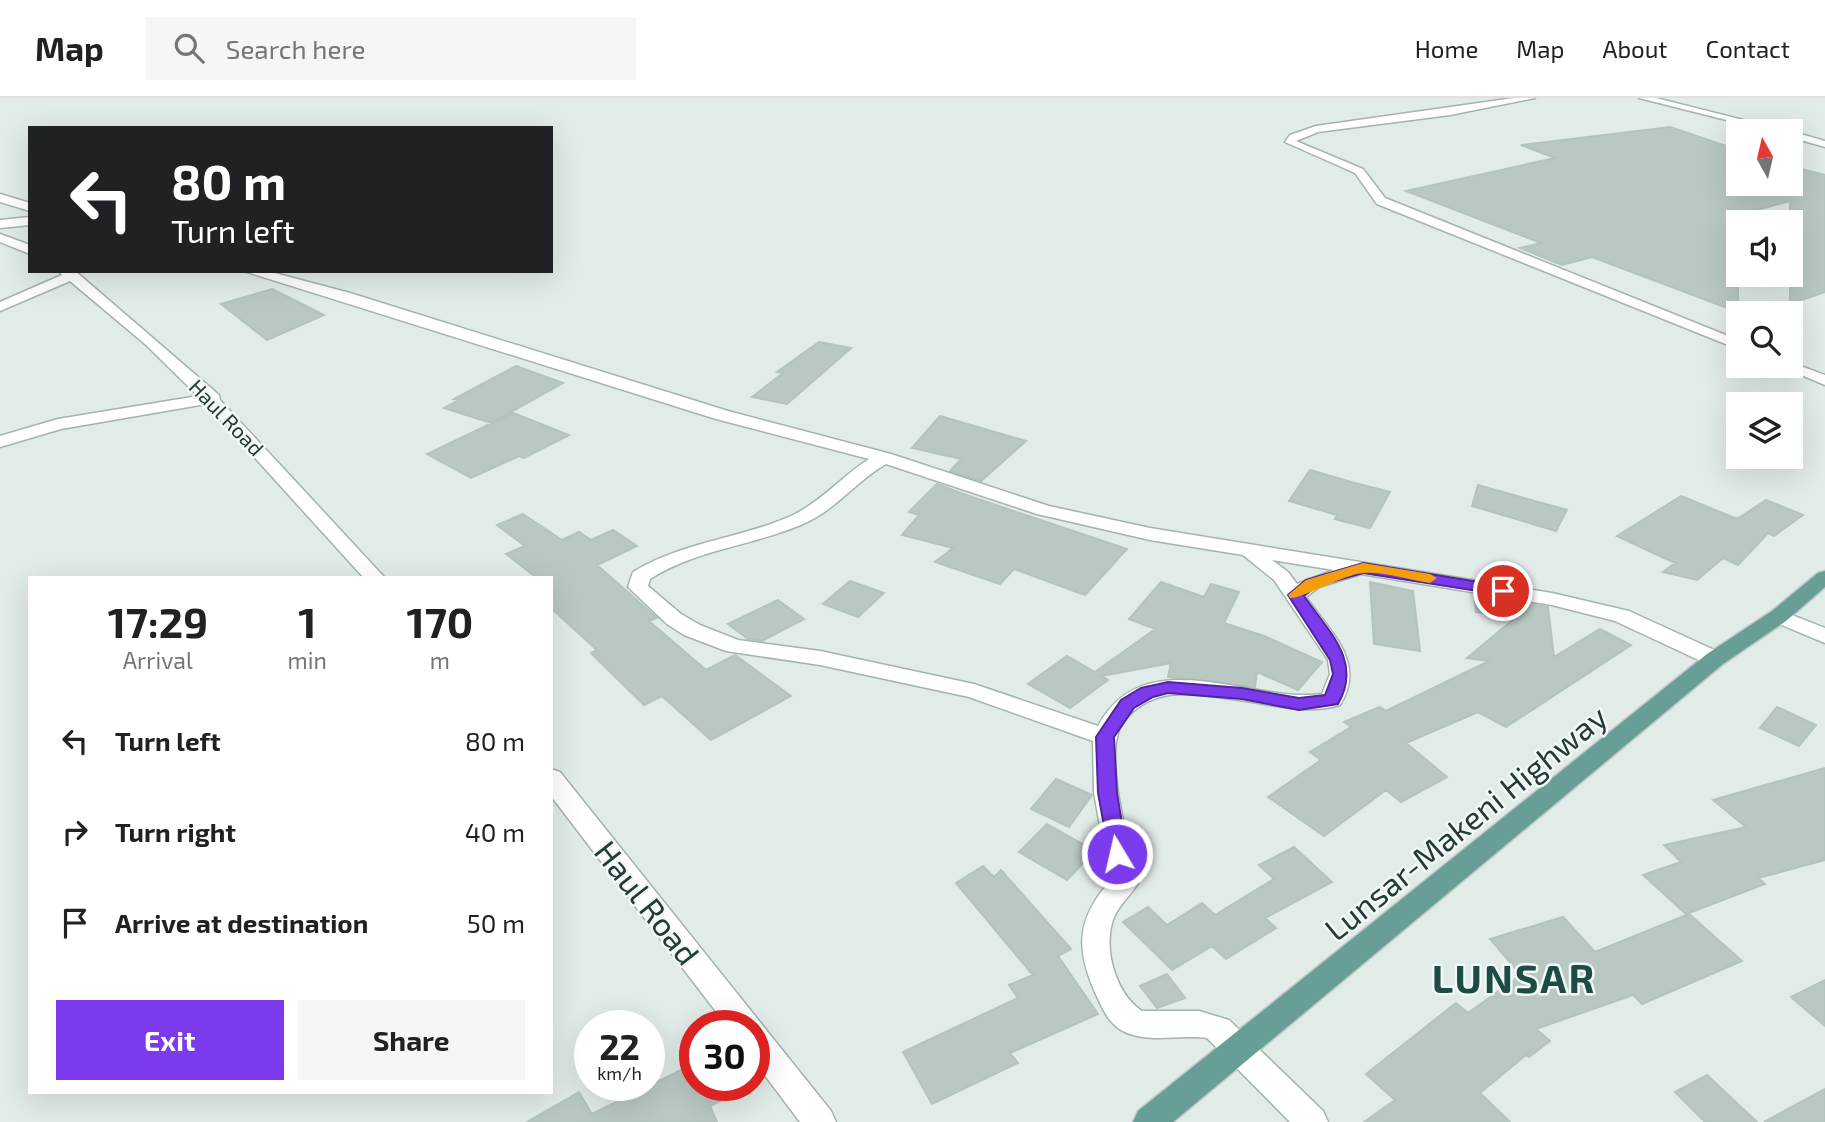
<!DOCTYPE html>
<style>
:root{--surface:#fff;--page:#f6f6f6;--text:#202124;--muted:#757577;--line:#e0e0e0;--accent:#7c3aed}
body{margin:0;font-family:"Exo 2",sans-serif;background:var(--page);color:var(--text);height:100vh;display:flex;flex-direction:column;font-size:26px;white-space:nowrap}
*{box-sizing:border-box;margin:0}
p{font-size:23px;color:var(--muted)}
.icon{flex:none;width:38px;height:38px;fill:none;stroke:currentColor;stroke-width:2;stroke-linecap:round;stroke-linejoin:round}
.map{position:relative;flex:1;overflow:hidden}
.drawer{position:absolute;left:28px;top:478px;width:525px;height:518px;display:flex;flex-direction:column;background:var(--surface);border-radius:0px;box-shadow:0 7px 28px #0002}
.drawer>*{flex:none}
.guide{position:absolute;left:28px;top:28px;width:525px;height:147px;border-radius:0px;box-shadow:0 7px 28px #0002;background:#202124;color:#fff;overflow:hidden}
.needle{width:46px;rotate:352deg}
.fabs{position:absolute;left:1726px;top:21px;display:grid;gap:14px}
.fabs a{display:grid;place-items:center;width:77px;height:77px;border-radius:0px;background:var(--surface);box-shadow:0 7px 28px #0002;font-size:35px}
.speed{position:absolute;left:574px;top:912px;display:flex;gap:14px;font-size:35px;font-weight:700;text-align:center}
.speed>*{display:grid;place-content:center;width:91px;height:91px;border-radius:50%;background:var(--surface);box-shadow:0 7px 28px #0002;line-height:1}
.speed small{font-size:18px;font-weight:400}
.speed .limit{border:10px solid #d22;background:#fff;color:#111}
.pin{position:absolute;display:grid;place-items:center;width:60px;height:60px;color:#fff;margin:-30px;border:4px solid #fff;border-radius:50%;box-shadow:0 2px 7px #0007}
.me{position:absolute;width:77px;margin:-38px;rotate:351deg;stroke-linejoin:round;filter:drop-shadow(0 0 5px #0008)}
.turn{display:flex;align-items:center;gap:24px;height:147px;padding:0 28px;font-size:32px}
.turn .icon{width:91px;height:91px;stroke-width:2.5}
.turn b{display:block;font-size:49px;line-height:60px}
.eta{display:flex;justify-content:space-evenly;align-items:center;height:119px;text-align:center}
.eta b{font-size:42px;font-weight:700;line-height:49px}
.action{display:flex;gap:14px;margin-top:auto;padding:14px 28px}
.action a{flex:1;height:80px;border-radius:0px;background:var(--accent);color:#fff;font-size:28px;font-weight:700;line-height:80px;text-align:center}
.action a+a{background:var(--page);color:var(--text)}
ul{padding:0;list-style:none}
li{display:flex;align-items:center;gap:21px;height:91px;padding:0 28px}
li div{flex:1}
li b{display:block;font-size:26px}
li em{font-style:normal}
header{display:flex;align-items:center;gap:42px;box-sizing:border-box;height:98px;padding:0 35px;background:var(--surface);border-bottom:2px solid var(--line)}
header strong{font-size:33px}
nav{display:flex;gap:38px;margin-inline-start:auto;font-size:24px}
.search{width:490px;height:63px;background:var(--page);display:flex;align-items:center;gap:18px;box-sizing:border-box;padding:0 24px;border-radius:0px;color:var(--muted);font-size:26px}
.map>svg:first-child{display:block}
.building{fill:#b9c8c3;stroke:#b3c4bf;stroke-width:2}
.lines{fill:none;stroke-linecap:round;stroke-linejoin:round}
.minor-casing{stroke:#a4b3ae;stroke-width:3}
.tertiary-casing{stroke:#a4b3ae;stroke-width:3}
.primary-casing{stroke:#c1c8c7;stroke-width:3}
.minor{fill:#fff;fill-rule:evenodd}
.tertiary{fill:#fff;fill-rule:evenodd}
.primary{fill:#679f96;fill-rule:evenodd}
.route{fill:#7c3aed;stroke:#51269a;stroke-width:2}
.slow{fill:#f59e0b}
.labels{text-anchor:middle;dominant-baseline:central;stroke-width:5;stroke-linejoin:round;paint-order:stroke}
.far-street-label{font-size:21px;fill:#223b36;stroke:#f1f8f5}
.near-street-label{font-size:32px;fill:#223b36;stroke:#f1f8f5}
.near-district-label{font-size:40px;font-weight:bold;letter-spacing:2px;fill:#1e4c45;stroke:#f1f8f5}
</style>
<header>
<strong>Map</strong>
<div class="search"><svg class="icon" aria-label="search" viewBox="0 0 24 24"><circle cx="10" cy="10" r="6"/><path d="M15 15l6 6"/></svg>Search here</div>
<nav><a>Home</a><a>Map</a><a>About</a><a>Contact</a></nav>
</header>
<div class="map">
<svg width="1825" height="1024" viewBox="0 0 1825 1024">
<rect width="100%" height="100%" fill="#e1ebe7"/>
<path class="building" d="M1670,29L1738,52V86H1790V68L1825,77V194L1790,206V103L1738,117V214L1592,159L1562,167L1520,150L1541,145L1406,93L1555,60L1521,47Z
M272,191L324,217L267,242L221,206Z
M819,244L851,250L787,306L752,299L783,275L777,274Z
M516,268L563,285L491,325L444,310L459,302L454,301Z
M513,315L569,337L524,360L519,358L471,380L427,356Z
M940,318L1026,343L981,383L950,373L961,361L912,350Z
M1310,372L1355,385L1390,394L1370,430L1335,421L1337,417L1289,403Z
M937,386L966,397L1127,451L1085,497L1014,471L1000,486L935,464L953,450L902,437L919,417L909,414Z
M1478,387L1567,412L1556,433L1472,408Z
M1681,398L1737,421L1766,402L1803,417L1774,438L1768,435L1738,467L1723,460L1697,482L1663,474L1675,465L1617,438Z
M523,416L562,442L579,434L591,442L613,432L637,448L597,467L657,520L649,523L706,572L735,557L791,598L711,642L662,598L644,607L591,555L597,552L551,510V480H537L506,456L525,448L497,427Z
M850,483L884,495L858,519L823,506Z
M1161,484L1204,499L1211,486L1239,494L1224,525L1264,538L1322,564L1298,592L1257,574L1255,589L1168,579L1171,565L1102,578L1108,582L1070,610L1028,586L1067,558L1095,574L1155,531L1129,521Z
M1370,484L1413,493L1420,553L1374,546Z
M1475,497L1548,509L1554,559L1600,531L1631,547L1506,629L1478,614L1406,645L1447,679L1401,704L1386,692L1324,738L1268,699L1321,662L1310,654L1351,629L1344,624L1380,609L1386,613L1489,563L1467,560L1515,520L1476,514Z
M778,502L804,521L762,543L748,541L728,526Z
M1777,609L1816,627L1799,648L1760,630Z
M1825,670V762L1758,780L1765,786L1686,816L1643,777L1681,764L1664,747L1746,729L1713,702Z
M1056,681L1092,697L1069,729L1031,711Z
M1047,726L1095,753L1067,782L1019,754Z
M1294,749L1332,784L1265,820L1276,830L1226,861L1212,848L1172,872L1123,824L1148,809L1167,827L1202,805L1215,817L1274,781L1259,767Z
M983,768L994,779L1001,772L1071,851L1058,858L1098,916L1010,955L1018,965L932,1006L903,954L1018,900L1009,887L1033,877L956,785Z
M1689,816L1742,863L1642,906L1633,897L1536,931L1550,943L1529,959L1526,957L1480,995L1510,1024H1364L1395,1002L1366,976L1456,905L1468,915L1521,877L1490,841L1563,819L1595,854Z
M1167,876L1185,900L1157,910L1140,888Z
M1825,882V928L1791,899Z
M695,965V987H751L710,1008L717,1024H527L579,994L592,1016Z
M1707,977L1757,1024H1705L1675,994Z
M1825,991V1024H1764Z"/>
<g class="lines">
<defs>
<path id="minor" d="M1514,0H1535L1450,17L1318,34L1296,43L1363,71L1385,100L1738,242V251L1377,106L1355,75L1285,44L1290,37L1316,28Z
M1639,0H1656L1787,33H1770Z
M1789,33L1794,34L1825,43V49L1790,39Z
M0,96L30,105V113L0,104Z
M30,119V127L0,130V122Z
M0,136L30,147V156L0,144Z
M59,173H75L219,297L220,302L385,480H364L206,306L61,331L0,349V338L58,321L198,298L145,246L70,183L0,213V204L62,177Z
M244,173H267L350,195L728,313L891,356L1049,408L1150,430L1552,495L1629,513L1723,556L1726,561L1723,566H1707L1615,523L1552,507L1361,476L1319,489L1306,499C1330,534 1367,564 1340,607C1305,617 1275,607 1240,602C1215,599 1184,592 1160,599C1145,603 1125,616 1119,632C1106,668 1129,747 1138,785C1131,797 1121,805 1115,817C1101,846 1115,896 1142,913H1199L1229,922L1323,1013L1328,1024H1290L1207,940C1179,936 1154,945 1127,935C1112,929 1105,916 1099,903C1076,855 1074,824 1110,783L1094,695L1093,643L969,599L820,567L726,553L684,537L667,526L628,489L633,474C682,444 739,441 791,418C821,404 841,379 869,361L716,321ZM886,366L1037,416L1150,442L1243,457L1274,482L1328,562L1330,576L1322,596C1251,606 1145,541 1098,628L974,586L820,553L738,542L700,527L681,516L648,488L650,481C697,451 752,448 803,426C836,412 856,383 886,366ZM1272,462L1334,472L1297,486L1288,474Z
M1790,264L1825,277V287L1780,268H1790Z
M551,671L560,674L831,1013L836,1024H800L754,963V928H727L551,698Z"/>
<path id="tertiary" d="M1779,512L1825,530V545L1772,523L1768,518Z"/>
<path id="primary" d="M1825,473V489L1786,523L1723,566L1173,1024H1133L1138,1013L1707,556L1772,513L1818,475Z"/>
</defs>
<use href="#minor" class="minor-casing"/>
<use href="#tertiary" class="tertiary-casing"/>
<use href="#primary" class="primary-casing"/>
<use href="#minor" class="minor"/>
<use href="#tertiary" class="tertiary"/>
<use href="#primary" class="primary"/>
</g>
<path class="route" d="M1363,465L1503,488L1511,493L1503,497L1363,475L1317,488L1304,498C1328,533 1363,563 1338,606L1299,612L1242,601L1168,595L1153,599L1134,610L1114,639L1117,695L1127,756L1124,761H1110L1098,695L1096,639L1121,602L1141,590L1168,584L1242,590L1299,600L1325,597L1333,576L1330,562L1288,497L1306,482Z"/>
<path class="slow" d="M1363,465L1430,476L1437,480L1430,485C1409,482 1384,473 1363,475C1345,476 1299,502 1290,500L1288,497L1306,482Z"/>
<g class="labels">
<g class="far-street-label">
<text transform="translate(227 319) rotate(46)">Haul Road</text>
</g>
<g class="near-street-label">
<text transform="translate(1465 724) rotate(-39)">Lunsar-Makeni Highway</text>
<text transform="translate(648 804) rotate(52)">Haul Road</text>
</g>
<g class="near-district-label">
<text x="1514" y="879">LUNSAR</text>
</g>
</g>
</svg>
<div class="fabs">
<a><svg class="needle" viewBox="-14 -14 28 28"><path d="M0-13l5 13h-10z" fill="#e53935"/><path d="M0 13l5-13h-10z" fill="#757577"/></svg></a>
<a><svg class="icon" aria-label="sound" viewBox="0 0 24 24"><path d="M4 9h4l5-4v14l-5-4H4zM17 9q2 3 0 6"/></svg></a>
<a><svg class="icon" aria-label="search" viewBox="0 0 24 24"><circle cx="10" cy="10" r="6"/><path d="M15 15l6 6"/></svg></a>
<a><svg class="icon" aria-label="layers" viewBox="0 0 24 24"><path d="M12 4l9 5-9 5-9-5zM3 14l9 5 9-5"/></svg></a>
</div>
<div class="speed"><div>22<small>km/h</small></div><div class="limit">30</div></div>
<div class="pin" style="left:1503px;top:493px;background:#d93025"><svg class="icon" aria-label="arrive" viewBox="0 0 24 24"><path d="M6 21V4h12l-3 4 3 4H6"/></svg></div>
<svg class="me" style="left:1117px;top:756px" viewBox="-20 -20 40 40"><circle r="17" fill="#7c3aed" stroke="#fff" stroke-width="3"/><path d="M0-11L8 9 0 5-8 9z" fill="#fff"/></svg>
<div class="guide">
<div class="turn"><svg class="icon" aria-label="left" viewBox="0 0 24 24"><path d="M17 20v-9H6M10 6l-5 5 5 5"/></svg><div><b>80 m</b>Turn left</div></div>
</div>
<section class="drawer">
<div class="eta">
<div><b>17:29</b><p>Arrival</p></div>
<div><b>1</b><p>min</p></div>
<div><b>170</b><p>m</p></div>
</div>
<ul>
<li><svg class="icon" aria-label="left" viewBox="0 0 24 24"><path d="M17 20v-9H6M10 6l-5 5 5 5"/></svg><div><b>Turn left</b></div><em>80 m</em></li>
<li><svg class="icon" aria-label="right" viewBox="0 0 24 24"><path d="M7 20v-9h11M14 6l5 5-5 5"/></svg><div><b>Turn right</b></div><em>40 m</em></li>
<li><svg class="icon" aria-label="arrive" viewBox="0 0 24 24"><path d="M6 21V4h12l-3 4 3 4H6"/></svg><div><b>Arrive at destination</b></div><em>50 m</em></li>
</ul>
<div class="action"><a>Exit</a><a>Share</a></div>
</section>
</div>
